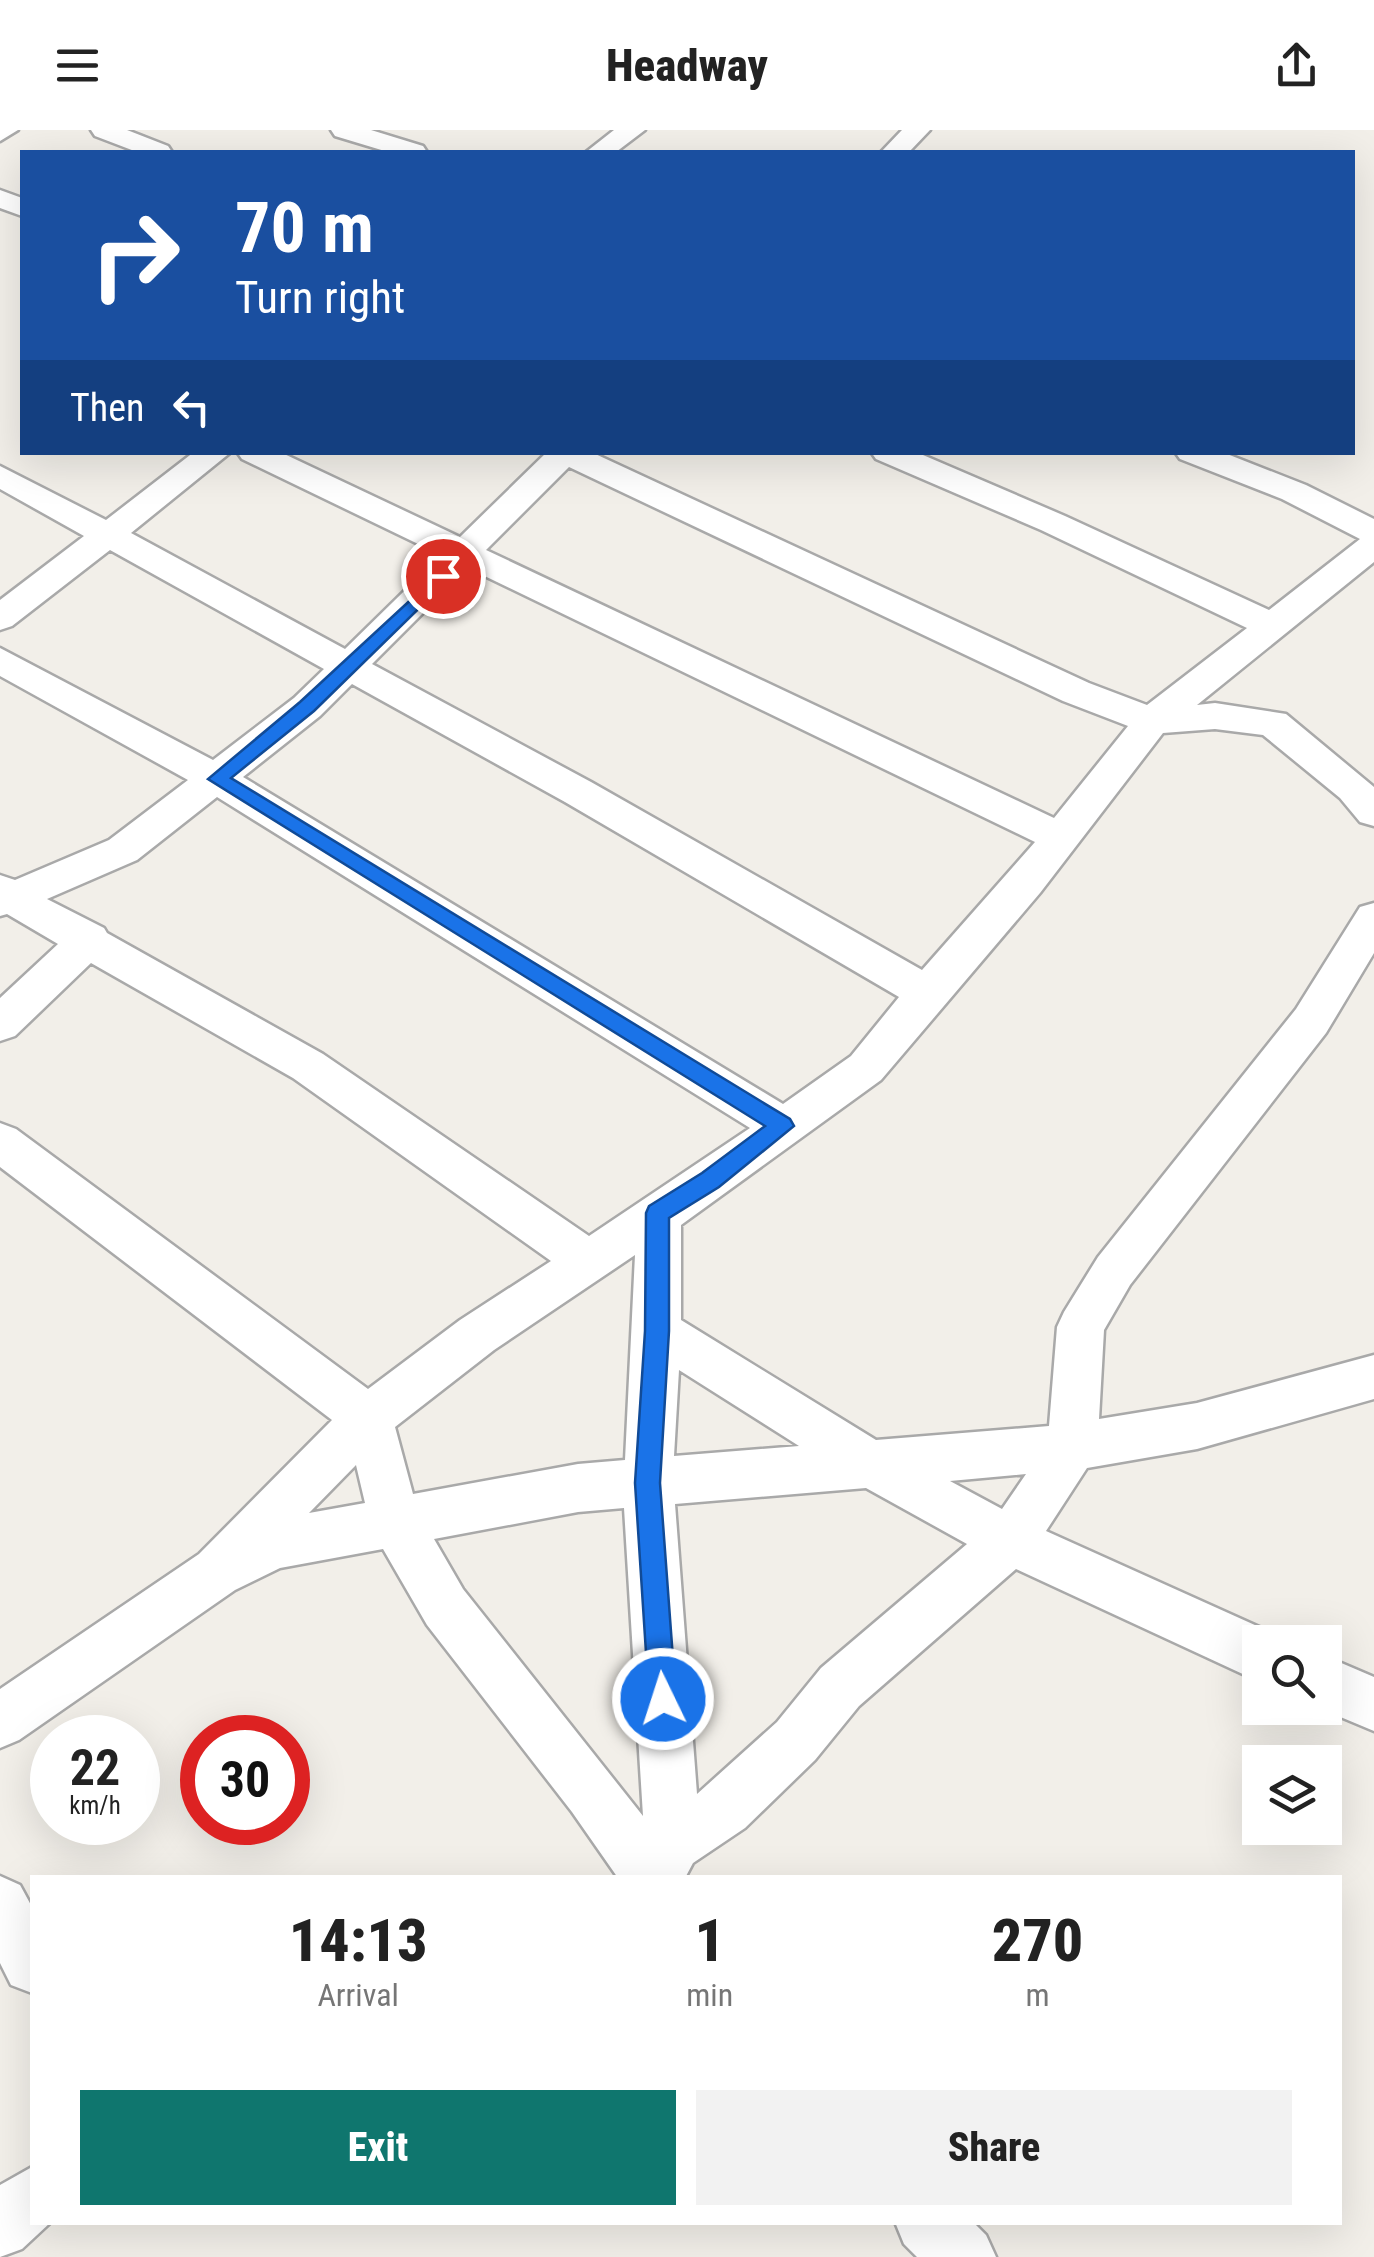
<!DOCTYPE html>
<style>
:root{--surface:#fff;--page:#f2f2f2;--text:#222;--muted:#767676;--accent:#0f766e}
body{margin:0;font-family:"Roboto Condensed",sans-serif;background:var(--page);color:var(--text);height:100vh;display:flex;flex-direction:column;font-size:38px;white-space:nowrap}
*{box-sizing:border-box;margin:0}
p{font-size:32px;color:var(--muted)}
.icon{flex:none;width:55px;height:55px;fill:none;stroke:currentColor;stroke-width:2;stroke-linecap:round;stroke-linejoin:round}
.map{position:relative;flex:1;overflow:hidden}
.details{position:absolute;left:30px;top:1745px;width:1312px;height:350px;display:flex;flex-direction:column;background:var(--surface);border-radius:0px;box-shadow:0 10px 40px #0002}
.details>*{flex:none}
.hud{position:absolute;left:20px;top:20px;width:1335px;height:305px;border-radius:0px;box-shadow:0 10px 40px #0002;background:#1a4fa0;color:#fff;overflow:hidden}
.fabs{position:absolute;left:1242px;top:1495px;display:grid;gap:20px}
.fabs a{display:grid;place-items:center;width:100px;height:100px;border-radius:0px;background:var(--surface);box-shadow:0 10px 40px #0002;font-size:50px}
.speed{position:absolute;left:30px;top:1585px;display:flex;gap:20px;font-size:50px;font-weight:700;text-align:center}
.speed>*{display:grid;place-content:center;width:130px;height:130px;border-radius:50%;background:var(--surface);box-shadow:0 10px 40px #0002;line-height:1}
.speed small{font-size:25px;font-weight:400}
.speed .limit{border:15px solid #d22;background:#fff;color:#111}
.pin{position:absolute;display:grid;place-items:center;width:85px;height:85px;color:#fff;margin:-42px;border:5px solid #fff;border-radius:50%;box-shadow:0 2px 10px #0007}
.me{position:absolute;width:110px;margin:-55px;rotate:356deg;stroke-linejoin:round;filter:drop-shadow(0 0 8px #0008)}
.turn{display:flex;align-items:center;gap:35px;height:210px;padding:0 50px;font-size:45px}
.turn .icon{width:130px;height:130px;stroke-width:2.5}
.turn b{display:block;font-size:70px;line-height:85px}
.then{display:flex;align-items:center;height:95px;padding:0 50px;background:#0003;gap:20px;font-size:38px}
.eta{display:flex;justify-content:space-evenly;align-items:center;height:170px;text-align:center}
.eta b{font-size:60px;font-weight:800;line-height:70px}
.primary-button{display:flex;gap:20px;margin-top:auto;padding:20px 50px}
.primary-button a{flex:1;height:115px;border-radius:0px;background:var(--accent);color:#fff;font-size:40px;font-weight:800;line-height:115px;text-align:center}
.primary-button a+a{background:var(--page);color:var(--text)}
header{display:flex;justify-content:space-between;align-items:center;height:130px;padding:0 50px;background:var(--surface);font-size:45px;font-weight:800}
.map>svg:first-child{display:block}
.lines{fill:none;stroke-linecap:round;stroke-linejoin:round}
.minor-casing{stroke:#a9a9a9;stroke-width:5}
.minor{fill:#fff;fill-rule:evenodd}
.route{fill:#1a73e8;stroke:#114b97;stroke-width:2.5}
</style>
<header><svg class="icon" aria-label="menu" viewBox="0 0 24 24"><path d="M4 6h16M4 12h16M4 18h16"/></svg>Headway<svg class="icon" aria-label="share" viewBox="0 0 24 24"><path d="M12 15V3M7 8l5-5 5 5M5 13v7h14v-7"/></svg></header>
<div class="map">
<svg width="1374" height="2127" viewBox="0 0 1374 2127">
<rect width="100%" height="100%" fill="#f2efe9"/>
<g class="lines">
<defs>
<path id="minor" d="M0,0H18L0,11Z
M91,0H127L168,16L172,22H137L95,6Z
M331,0H371L423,16L427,22H388L335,6Z
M614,0H645L616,22H586Z
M902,0H930L909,22H881Z
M0,60L22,68V86L0,78Z
M194,322H231L131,403L345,519L441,425L242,329L237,322H280L460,407L547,322H591L1089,553L1147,575L1247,498L1041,400L876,329L871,322H916L1065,386L1269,480L1360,409L1282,369L1180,329L1175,322H1222L1306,355L1374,389V432L1197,575L1215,573L1286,584L1374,657V696L1360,692L1340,668L1263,605L1215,599L1163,603L1040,763L881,950L681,1095V1190L876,1310L1049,1296L1057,1197L1064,1182L1098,1127L1296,879L1360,777L1374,773V823L1326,903L1130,1155L1104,1200L1099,1289L1197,1273L1374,1225V1269L1197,1319L1087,1338L1046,1401L1279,1506L1281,1512H1260V1552L1016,1439L859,1576L815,1630L745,1698L693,1733L685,1748H618L572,1682L427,1495L383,1419L280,1438L235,1460L19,1610L0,1618V1559L199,1424L332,1290L0,1037V993L16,999L368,1259L460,1190L551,1131L293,948L91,833L15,906L0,911V868L58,814L7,784L0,786V745L15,750L109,710L188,650L0,546V518L213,630L294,568L324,539L110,420L12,496L0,500V470L84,406L0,359V336L106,390ZM569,337L1063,571L1128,596L1054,688L486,420ZM468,438L1035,712L922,840L591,652L372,534ZM352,554L565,672L899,867L851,926L783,974L243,647L320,586ZM217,667L750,998L589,1106L323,924L107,803L104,798L47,769L137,730ZM635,1125L625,1330L578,1334L413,1364L395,1297L494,1220ZM679,1240L799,1316L674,1326ZM356,1335L365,1373L309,1383ZM1026,1344L1002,1379L950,1351ZM866,1358L967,1414L821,1538L777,1592L697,1664L675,1374ZM624,1378L643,1686L463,1459L434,1409L578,1382Z
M1325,1526L1374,1547V1601L1319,1578H1325Z
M0,1746L20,1755L32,1777V1863L11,1855L0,1833Z
M32,2037V2092H51L22,2119L0,2127V2055Z
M895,2092H973L986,2105L996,2127H917L904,2114Z"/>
</defs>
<use href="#minor" class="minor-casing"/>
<use href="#minor" class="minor"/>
</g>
<path class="route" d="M443,440L449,442V449L314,581L231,648L790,989L794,996L719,1057L669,1088V1201L660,1353L676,1569L672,1579L663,1583L653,1579L649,1569L635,1353L645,1201L646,1083L649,1076L702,1043L765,996L208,649L300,572Z"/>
</svg>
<div class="fabs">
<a><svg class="icon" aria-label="search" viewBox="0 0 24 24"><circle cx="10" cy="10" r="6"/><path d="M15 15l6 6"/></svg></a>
<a><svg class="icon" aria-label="layers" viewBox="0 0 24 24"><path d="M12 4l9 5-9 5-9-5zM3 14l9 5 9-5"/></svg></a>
</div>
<div class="speed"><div>22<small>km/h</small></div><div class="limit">30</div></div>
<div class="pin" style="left:443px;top:446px;background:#d93025"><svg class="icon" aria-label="arrive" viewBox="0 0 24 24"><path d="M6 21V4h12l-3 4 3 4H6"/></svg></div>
<svg class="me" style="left:663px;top:1569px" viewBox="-20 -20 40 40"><circle r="17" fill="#1a73e8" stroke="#fff" stroke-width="3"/><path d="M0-11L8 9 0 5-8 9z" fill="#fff"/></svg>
<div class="hud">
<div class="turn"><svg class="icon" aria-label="right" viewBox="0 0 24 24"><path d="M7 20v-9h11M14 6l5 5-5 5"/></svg><div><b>70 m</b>Turn right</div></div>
<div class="then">Then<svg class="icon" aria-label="left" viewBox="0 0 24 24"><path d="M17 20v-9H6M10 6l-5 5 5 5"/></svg></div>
</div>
<section class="details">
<div class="eta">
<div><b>14:13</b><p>Arrival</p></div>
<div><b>1</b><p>min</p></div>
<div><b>270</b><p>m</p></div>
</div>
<div class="primary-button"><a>Exit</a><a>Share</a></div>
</section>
</div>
